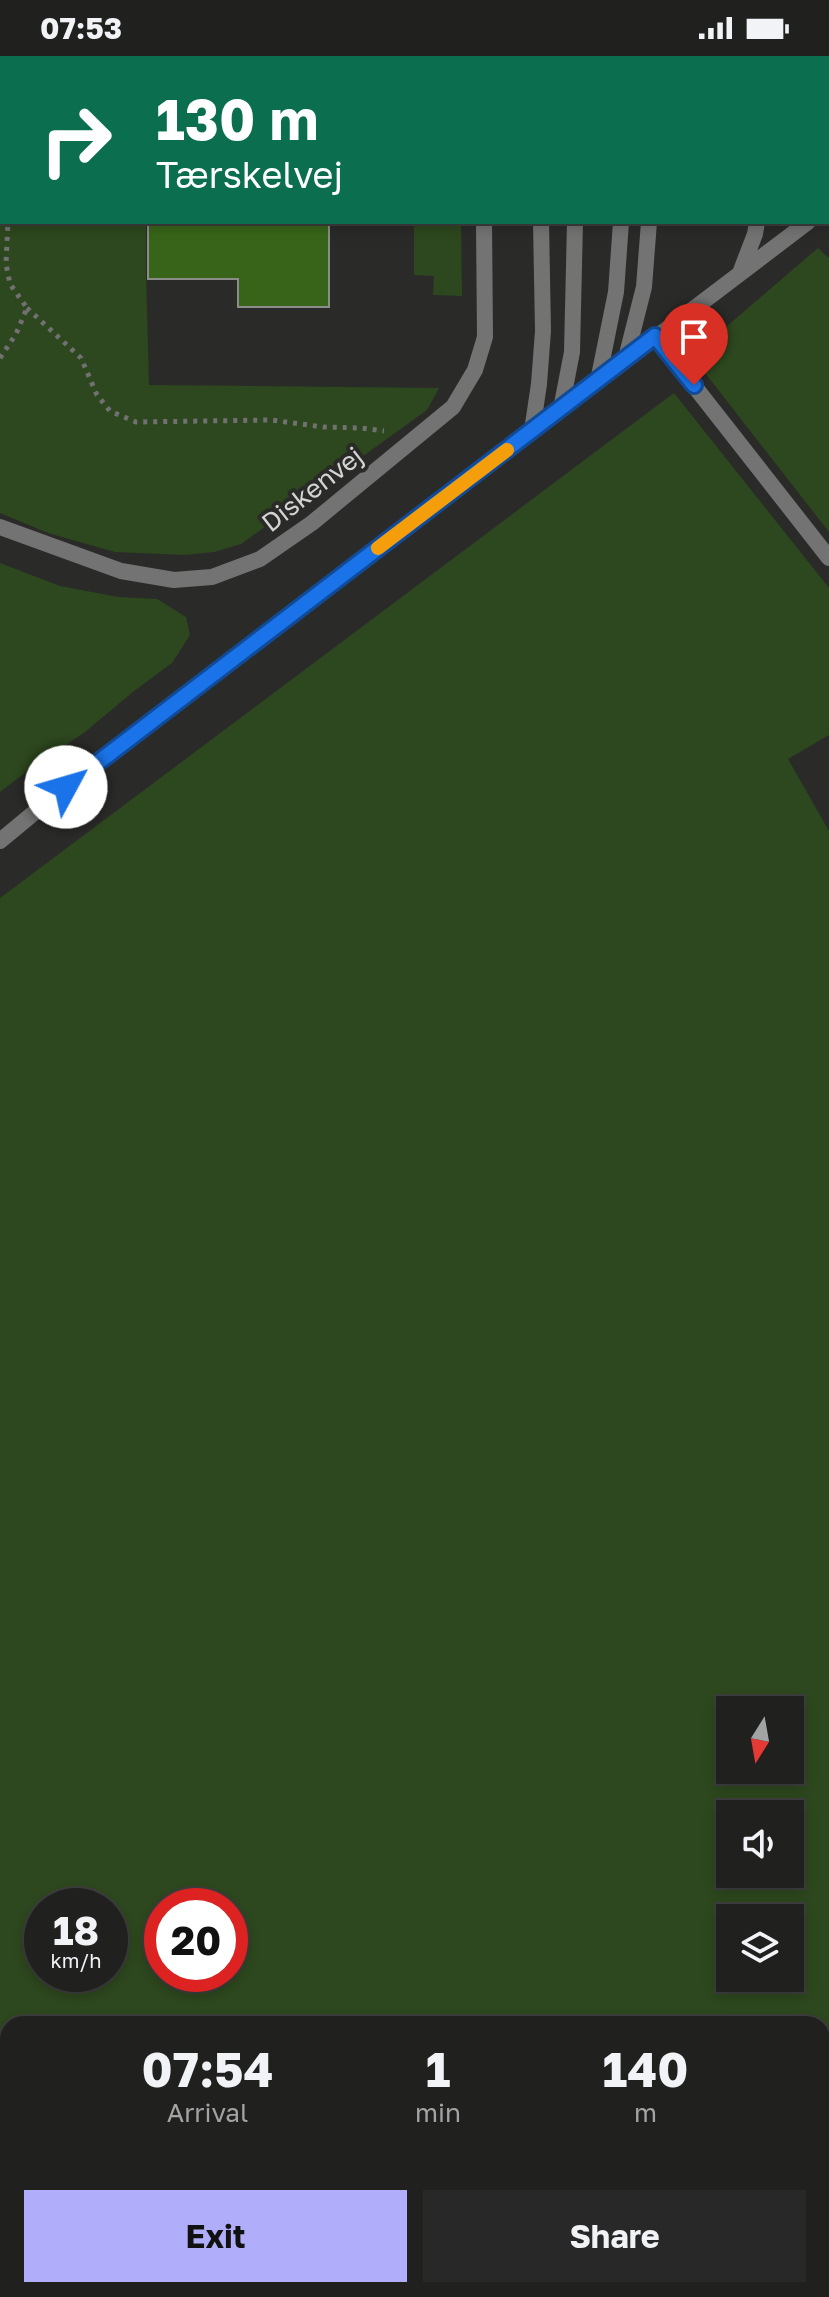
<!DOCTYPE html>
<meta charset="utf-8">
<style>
:root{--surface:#20201f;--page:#282828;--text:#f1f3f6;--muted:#a2a3a4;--line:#3d3e3d;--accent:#b0aefa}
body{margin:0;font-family:"Golos Text",sans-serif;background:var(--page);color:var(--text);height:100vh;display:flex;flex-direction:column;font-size:30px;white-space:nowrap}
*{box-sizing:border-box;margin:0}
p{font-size:26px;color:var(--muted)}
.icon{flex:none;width:44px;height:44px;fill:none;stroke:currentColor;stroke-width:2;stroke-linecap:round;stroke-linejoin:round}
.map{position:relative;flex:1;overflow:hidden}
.drawer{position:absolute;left:0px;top:1960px;width:830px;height:282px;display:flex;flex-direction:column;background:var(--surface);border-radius:24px 24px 0 0;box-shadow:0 4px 12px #0003,0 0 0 2px var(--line)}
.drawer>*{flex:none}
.top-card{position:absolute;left:0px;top:0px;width:830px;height:168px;box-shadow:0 4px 12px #0003,0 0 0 2px var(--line);background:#0b6e4f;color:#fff;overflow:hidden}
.needle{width:52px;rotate:191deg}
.controls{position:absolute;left:716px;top:1640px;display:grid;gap:16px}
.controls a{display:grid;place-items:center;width:88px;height:88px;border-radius:0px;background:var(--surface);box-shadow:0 4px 12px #0003,0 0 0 2px var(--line);font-size:40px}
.speed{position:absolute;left:24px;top:1832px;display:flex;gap:16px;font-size:40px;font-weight:700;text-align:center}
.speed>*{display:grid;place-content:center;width:104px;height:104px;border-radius:50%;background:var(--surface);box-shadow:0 4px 12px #0003,0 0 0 2px var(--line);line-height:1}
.speed small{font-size:20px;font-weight:400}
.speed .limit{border:12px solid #d22;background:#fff;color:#111}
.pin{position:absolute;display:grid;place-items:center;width:68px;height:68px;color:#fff;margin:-82px -34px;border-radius:50% 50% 50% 0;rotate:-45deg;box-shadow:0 0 8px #0007}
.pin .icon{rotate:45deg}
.me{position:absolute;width:88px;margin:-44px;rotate:51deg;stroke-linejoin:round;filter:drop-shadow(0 0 6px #0008)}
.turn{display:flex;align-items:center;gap:28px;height:168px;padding:0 24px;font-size:36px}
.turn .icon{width:104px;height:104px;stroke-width:2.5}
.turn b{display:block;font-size:56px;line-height:68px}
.eta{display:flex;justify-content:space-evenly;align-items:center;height:136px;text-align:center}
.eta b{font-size:48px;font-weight:700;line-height:56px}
.button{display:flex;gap:16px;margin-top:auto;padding:16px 24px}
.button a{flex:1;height:92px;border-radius:0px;background:var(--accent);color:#111;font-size:32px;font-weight:700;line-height:92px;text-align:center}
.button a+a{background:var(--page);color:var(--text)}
.status{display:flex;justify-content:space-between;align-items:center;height:56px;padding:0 40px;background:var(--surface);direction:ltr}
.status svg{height:22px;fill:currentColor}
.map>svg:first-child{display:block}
.green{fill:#2d471e;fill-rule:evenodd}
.building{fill:#386419;stroke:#8b8d8a;stroke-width:2}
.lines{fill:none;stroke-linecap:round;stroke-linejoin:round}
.path{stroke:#707170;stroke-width:5;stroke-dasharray:4 6;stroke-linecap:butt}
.lane{stroke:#727372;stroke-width:16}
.route-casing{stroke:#114b97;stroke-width:20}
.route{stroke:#1a73e8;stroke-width:14}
.slow{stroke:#f59e0b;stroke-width:14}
.labels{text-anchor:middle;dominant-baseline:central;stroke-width:8;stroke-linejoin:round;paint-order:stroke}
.street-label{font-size:26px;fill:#d3d4d3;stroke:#2a2b29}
</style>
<div class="status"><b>07:53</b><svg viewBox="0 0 49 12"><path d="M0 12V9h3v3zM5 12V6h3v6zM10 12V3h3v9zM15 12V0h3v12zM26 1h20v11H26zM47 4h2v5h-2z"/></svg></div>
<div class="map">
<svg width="829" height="2241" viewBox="0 0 829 2241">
<rect width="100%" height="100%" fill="#2a2b29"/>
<path class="green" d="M0,120H2V166H146V217L149,329L439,332L427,354L241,488L214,496L184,499L115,496L48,477L0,457Z
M414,166H461L462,240L433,239L434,220L414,219Z
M818,192L829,202V476L705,317L712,283Z
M674,337L829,532V679L788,703L829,775V1993L822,1998V1968H8V2234H520L511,2241H0V842ZM790,1654V1714H730V1654ZM790,1758V1818H730V1758ZM110,1850V1918H42V1850ZM230,1850V1918H162V1850ZM790,1862V1922H730V1862Z
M0,507L60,530L118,541L157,543L186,561L190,579L172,607L134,635L85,676L26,716L0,736Z
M829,2030V2241H745L740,2234H822V2036Z
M568,2234H685L678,2241H559Z"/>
<path class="building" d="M41,0H330V2H41Z
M511,0H690V2H511Z
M148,166H329V251H238V223H148Z"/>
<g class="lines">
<path class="path" d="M0,110L2,114
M27,252L81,302L97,339L110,355L136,366L271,364L323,371L361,372L384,375
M0,302L16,278L27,252L10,228L6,208L8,166"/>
<path class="lane" d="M483,0V2
M540,0V2
M573,0V2
M616,0V2
M649,0V2
M765,0V2
M814,0V2
M828,149H829
M740,217L755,178L757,166
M655,280L829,502
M626,302L644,231L649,166
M598,325L616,236L621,166
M561,353L572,296L575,166
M532,375L539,328L543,275L541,166
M0,471L121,515L174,524L212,521L260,503L312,467L453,351L475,314L485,281L484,166
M0,785L87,713L808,166
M822,2016L829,2011
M533,2241L542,2234"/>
</g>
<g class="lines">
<defs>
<path id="route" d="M66,731L655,280L694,329"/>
</defs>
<use href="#route" class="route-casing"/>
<use href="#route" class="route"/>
<path class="slow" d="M378,492L507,394"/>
</g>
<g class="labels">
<g class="street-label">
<text transform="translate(312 433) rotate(-38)">Diskenvej</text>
</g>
</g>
</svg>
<div class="controls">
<a><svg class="needle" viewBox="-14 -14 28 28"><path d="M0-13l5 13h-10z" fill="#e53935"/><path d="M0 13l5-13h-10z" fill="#a2a3a4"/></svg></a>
<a><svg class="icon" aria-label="sound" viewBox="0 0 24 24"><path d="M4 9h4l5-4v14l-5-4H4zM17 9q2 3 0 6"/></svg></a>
<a><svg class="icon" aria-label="layers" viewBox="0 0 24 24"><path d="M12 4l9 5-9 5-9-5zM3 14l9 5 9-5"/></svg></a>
</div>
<div class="speed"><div>18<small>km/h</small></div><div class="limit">20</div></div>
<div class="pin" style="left:694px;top:329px;background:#d93025"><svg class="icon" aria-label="arrive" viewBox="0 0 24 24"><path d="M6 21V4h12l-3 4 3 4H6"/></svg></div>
<svg class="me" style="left:66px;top:731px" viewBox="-20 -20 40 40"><circle r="19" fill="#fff"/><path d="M0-13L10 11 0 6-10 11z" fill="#1a73e8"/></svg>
<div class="top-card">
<div class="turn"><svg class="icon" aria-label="right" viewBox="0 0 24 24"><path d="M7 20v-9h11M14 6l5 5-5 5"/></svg><div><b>130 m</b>Tærskelvej</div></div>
</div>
<section class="drawer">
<div class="eta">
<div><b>07:54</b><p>Arrival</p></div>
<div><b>1</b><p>min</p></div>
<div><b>140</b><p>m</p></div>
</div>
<div class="button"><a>Exit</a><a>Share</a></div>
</section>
</div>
